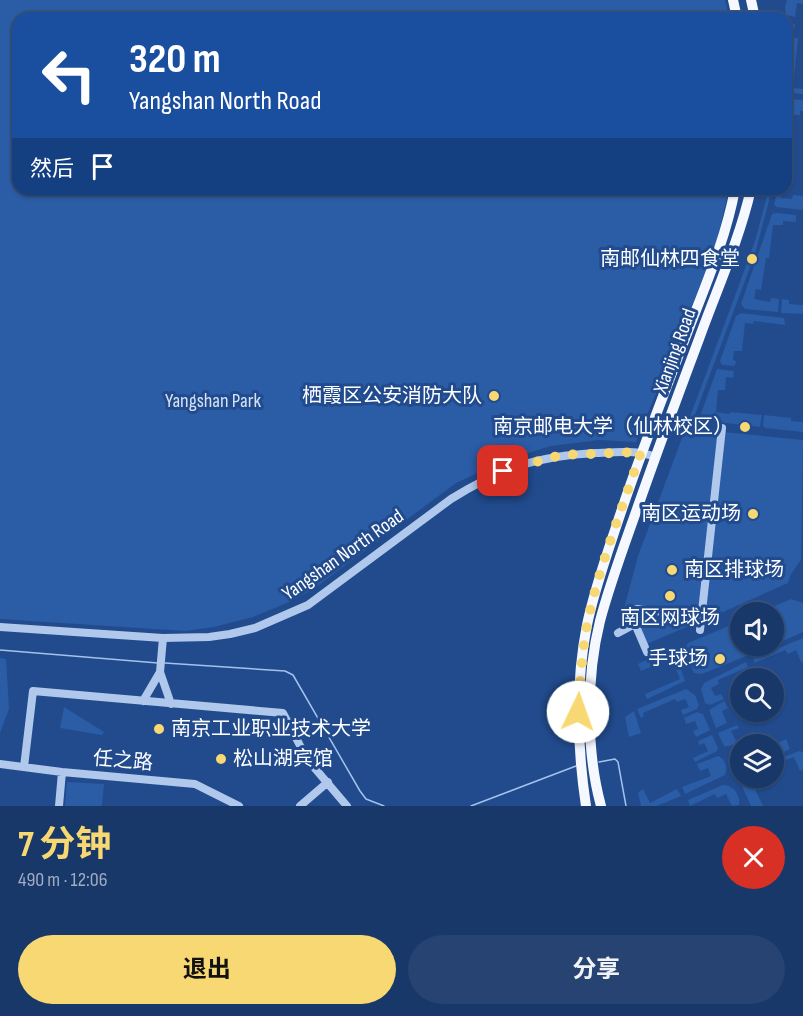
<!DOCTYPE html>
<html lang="zh">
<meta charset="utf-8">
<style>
:root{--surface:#19386a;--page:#264372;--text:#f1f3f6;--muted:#9facc1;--line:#37527e;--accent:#f8d872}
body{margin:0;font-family:"Sofia Sans Condensed","Noto Sans SC",sans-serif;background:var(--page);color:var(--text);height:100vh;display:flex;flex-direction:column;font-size:22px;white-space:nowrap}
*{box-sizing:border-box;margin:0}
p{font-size:20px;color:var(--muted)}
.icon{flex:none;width:33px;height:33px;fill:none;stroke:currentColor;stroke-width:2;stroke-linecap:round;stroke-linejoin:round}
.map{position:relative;height:806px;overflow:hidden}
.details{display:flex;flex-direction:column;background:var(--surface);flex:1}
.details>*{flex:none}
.banner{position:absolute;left:12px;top:12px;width:780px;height:183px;border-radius:18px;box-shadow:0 2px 4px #0004,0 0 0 2px var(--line);background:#1a4fa0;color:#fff;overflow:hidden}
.buttons{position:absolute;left:730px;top:602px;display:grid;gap:12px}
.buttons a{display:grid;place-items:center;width:54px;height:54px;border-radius:50%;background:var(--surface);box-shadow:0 2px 4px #0004,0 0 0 2px var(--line);font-size:30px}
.pin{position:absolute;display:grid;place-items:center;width:51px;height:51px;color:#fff;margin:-26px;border-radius:12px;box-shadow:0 3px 9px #0006}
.me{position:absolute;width:66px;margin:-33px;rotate:3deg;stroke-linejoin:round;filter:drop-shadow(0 0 4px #0008)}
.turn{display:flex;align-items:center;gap:21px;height:126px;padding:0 18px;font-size:27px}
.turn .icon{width:78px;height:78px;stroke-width:2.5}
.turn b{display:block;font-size:42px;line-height:51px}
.then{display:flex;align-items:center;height:57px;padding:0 18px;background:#0003;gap:12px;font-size:22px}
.round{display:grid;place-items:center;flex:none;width:63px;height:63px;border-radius:32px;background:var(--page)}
.summary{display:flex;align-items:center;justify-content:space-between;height:102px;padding:0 18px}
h1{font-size:36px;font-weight:700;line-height:45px;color:var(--accent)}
.cta{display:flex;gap:12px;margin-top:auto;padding:12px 18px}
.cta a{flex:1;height:69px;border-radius:36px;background:var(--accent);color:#111;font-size:24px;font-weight:700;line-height:69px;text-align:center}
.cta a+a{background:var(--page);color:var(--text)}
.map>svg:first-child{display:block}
.green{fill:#2b5ca6}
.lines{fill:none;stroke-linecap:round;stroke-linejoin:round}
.stream{stroke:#a4c2ed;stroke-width:1.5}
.minor{stroke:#b0c8ec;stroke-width:8}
.major{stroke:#f5f8ff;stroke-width:10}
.route{stroke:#f8d872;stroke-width:10;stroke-dasharray:0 18}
.poi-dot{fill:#f8d872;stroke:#214b8d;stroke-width:2}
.labels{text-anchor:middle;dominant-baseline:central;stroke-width:6;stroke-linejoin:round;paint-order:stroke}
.poi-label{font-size:20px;fill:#fff;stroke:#214b8d;text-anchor:end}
.street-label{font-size:20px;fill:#fff;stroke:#214b8d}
.park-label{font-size:20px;fill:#d5e3f9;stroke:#214b8d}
</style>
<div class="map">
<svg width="803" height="806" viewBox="0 0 803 806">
<rect width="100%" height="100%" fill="#214b8d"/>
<path class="green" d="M0,0H725L729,18H18V189H729L715,249L636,442L599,440L551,446L508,459L456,483L312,590L287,603L253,617L214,627L185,631L0,619Z
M787,0H803V4L797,3L795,17L786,15L785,7Z
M788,23L795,24L793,38H798L793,88L803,89V94L788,93L786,25Z
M789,99L803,100V111H800V115H790L789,123H794L792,140H787L786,148L791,149L790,165H786V128Z
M769,189H772L755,254L690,428L720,431L700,614L636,607L632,624L618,631L638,556L732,304L755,241Z
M778,189H781V198L792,199L793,195L803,196V210L776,207L774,204Z
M776,213L796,215V222L783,221V225H773L769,258H766L761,290L756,289L754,299L770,302L771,298L779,299L778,312L745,309L741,304L772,214Z
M782,299L789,300V304L803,305V314L781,313Z
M741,313L784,318L785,325L754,321L753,324L745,323L742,351H734L733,360L736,361L735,366L722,365L720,361L736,316Z
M717,369L734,371L733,378L726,377L725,390H718L716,412L730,414V412L762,415L760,427L701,420L699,419Z
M764,415L791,418V421L803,422V432L765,428L763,426Z
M723,432L803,440L801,560L791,574L788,583L705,620Z
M791,599L803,603V632L774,645V612H761Z
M636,613H647L646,622L666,624L668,615L675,616V620L683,621L684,616L699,618L698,622L647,644L637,623Z
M741,621V645H773L702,674L694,673L684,650L688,643Z
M803,638V662H801L796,650L788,654L785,650L755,663L753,659Z
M672,648L675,652L685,681L647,699L645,694L680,679L668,649Z
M666,650L671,663L667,665L665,661L641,671L638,664Z
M0,658L6,659L9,709L0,733Z
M746,662L748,667L718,680L719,684L711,688L715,696L721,694L724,699L710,705L705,703L701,689L704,683Z
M686,689L695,695L699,705L697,709L683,715L681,710L689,707L685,699L677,702L675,699L643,713L644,716L641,718L637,709Z
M724,701L728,708L722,711L727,723L716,728L709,710Z
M64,707L104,732L102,735L60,728Z
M634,711L641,733L629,737L625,717Z
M697,712L703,714L710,730L696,737L693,731L698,729L695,721L686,724L684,718Z
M737,725L739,728L731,731L737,743L729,746H724L718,733Z
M712,735L718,748L717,751L695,762L693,758L708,751L704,743L699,745L698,741Z
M786,739L790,749L774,756V745Z
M741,745V769L737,770L729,753Z
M799,751L803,752V770L800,771L794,757L783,761L782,758Z
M718,756C725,758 728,768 725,775L685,794L682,787L711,776L708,768L700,771L697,764Z
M743,777H763L765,782L754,787L763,806H751L741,784Z
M67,782L104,784L102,806H65Z
M723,785C733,785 741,795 739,805L732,806L726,794L717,798L715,794L690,806L688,800Z
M643,789L650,803L677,789L681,796L657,806H641L638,793Z"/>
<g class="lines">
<path class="stream" d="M0,650L158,663
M165,663L285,671L293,675L360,791L366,799L384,806
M599,762L615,759L618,762L626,806
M471,806L576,766"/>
<path class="minor" d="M633,625L635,624L647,652
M0,627L163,638L209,637L230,634L255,628L308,605L451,499C501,468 537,456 596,453C617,452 636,450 656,457
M700,630L722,428
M618,633L633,625V619L637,609L702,616
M160,672L171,704
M143,701L160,672L163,638
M0,764L62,772L195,784L239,806
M24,767L33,691L283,713L307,759L347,806
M59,806L62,772
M300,806L328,782"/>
<path class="major" d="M733,0L737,18
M751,0L755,18
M586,806C577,746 575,685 587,625C594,591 606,557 617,524C637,463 660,404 683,344C702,293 725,243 735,189
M601,806C586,751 586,677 600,621C610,583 624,546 637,509C657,452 678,395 699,339C717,289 739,241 751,189"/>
</g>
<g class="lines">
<path class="route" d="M503,471L561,455L641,452C622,509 599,566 587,625C582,653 580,683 578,712"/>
</g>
<g class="poi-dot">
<circle cx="752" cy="259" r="6"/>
<circle cx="494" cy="396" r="6"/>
<circle cx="745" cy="427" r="6"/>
<circle cx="753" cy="514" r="6"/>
<circle cx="672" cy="570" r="6"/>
<circle cx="670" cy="596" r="6"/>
<circle cx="720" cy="659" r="6"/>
<circle cx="159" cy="729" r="6"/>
<circle cx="221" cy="759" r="6"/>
</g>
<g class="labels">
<g class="poi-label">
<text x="740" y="259">南邮仙林四食堂</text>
<text x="482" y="396">栖霞区公安消防大队</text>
<text x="733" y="427">南京邮电大学（仙林校区）</text>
<text x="741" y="514">南区运动场</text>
<text x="684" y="570" text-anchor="start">南区排球场</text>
<text x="670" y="618" text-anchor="middle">南区网球场</text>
<text x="708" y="659">手球场</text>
<text x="171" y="729" text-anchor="start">南京工业职业技术大学</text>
<text x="233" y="759" text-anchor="start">松山湖宾馆</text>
</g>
<g class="street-label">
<text transform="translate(675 351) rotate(-70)">Xianjing Road</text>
<text transform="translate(343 555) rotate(-35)">Yangshan North Road</text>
<text transform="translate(123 761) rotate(5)">任之路</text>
</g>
<g class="park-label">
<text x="213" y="401">Yangshan Park</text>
</g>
</g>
</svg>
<div class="buttons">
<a><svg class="icon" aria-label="sound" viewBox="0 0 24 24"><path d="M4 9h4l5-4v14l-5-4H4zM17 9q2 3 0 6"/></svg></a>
<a><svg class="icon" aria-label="search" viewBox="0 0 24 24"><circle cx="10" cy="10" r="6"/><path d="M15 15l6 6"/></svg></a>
<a><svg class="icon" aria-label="layers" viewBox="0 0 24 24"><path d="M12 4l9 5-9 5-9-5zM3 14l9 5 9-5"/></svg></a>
</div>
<div class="pin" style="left:503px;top:471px;background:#d93025"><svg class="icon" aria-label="arrive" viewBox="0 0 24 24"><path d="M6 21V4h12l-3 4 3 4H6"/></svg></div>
<svg class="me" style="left:578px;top:712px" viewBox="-20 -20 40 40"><circle r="19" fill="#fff"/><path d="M0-13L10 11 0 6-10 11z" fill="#f8d872"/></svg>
<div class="banner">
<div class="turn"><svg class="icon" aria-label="left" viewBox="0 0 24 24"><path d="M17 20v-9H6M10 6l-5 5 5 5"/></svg><div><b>320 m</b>Yangshan North Road</div></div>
<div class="then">然后<svg class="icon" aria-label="arrive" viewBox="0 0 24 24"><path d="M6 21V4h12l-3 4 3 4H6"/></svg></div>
</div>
</div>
<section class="details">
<div class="summary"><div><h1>7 分钟</h1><p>490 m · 12:06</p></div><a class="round" style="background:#d93025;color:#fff"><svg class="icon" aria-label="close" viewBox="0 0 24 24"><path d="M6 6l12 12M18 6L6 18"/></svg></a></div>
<div class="cta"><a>退出</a><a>分享</a></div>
</section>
